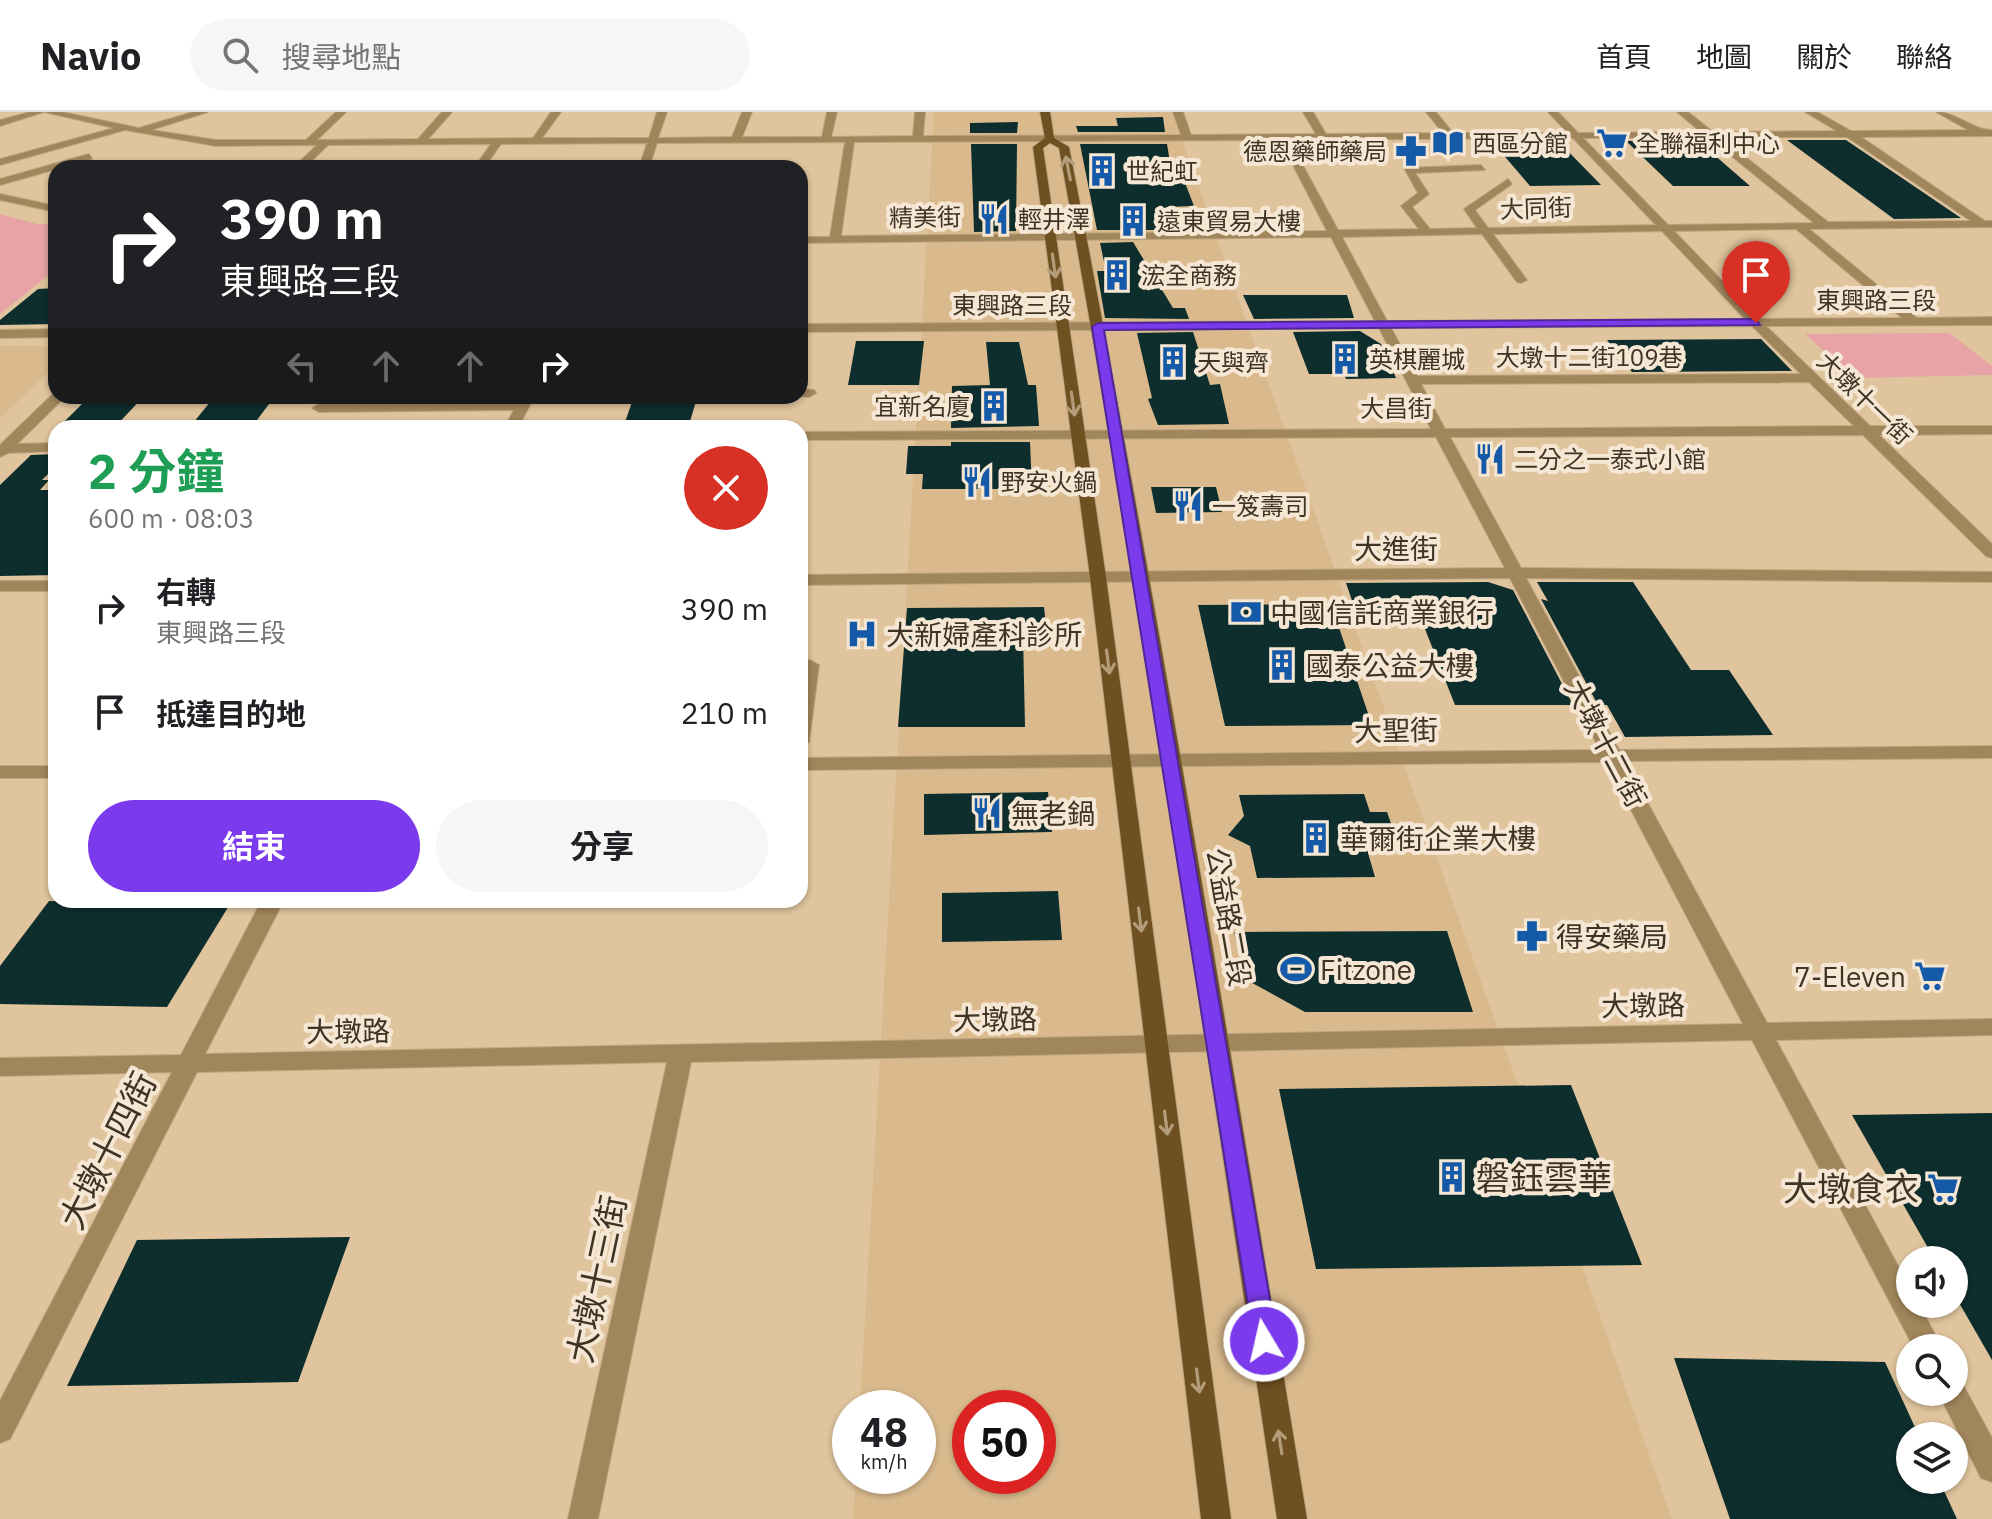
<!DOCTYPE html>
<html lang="zh-TW">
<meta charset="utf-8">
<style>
:root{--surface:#fff;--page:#f6f6f6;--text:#202124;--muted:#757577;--line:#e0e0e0;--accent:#7c3aed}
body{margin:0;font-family:"IBM Plex Sans","Noto Sans TC",sans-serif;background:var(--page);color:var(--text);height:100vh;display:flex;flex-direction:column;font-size:30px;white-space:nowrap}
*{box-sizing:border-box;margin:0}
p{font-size:26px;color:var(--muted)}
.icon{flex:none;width:44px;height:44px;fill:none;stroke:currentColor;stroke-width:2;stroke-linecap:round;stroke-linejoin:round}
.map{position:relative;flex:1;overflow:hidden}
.panel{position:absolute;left:48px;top:308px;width:760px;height:488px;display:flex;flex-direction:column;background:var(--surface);border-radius:24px;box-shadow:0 2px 6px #0004}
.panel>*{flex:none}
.banner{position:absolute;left:48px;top:48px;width:760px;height:244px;border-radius:24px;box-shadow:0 2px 6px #0004;background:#202124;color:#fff;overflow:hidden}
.buttons{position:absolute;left:1896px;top:1134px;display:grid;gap:16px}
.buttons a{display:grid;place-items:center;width:72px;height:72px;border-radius:50%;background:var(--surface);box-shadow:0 2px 6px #0004;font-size:40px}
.speed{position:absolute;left:832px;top:1278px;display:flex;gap:16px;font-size:40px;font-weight:700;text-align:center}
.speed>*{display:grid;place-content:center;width:104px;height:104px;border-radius:50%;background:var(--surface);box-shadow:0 2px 6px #0004;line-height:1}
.speed small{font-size:20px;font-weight:400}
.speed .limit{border:12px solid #d22;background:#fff;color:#111}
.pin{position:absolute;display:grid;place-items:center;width:68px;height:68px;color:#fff;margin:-82px -34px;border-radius:50% 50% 50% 0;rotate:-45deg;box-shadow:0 0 8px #0007}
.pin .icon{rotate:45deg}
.me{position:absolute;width:88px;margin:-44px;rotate:351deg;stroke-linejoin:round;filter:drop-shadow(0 0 6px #0008)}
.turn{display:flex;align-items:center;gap:28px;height:168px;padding:0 40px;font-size:36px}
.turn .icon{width:104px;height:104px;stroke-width:2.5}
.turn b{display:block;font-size:56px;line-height:68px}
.lanes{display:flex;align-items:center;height:76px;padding:0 40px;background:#0003;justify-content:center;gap:40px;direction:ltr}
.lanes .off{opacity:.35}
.round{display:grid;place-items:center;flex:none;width:84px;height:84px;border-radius:42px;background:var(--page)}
.head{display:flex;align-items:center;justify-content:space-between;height:136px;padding:0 40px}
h1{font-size:48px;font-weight:700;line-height:60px;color:#1e9e55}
.cta{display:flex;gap:16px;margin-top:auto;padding:16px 40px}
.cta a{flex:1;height:92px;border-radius:48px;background:var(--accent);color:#fff;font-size:32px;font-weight:700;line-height:92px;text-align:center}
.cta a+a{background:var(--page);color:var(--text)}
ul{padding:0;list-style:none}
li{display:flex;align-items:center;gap:24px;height:104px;padding:0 40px}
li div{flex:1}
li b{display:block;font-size:30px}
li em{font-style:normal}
header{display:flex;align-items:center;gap:48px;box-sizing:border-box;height:112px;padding:0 40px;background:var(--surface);border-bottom:2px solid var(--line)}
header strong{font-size:38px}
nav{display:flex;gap:44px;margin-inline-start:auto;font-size:28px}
.search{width:560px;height:72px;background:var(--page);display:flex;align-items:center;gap:20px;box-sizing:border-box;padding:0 28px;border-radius:44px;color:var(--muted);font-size:30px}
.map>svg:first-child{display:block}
.built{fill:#daba8d;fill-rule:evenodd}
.green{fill:#e7a3a6}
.building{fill:#0e2d2d}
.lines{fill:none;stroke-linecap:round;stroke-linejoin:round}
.minor-casing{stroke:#bca482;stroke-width:2}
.major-casing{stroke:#bca482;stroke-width:2}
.minor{fill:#a1855b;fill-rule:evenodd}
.major{fill:#6f5020;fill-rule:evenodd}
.oneway{stroke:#b29c7a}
.route{fill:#7c3aed;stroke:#51269a;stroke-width:2}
.labels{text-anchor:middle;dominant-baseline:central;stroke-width:8;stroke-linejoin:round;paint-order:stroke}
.far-poi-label{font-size:24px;fill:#3f3424;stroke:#f5e7d3;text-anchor:start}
.far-street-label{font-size:24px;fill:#3f3424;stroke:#f5e7d3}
.street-label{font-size:28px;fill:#3f3424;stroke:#f5e7d3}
.poi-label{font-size:28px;fill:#3f3424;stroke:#f5e7d3;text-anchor:start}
.near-street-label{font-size:34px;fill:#3f3424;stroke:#f5e7d3}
.near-poi-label{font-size:34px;fill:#3f3424;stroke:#f5e7d3;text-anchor:start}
</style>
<header>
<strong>Navio</strong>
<div class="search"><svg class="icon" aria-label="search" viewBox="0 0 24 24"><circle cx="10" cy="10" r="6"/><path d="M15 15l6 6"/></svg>搜尋地點</div>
<nav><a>首頁</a><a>地圖</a><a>關於</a><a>聯絡</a></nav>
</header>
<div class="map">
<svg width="1992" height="1407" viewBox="0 0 1992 1407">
<rect width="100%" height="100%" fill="#dfc49d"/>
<path class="built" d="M934,0H1172L1672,1407H853L856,1364H918V1296H860ZM970,1296H1038V1364H970Z
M0,234H56V253L0,306Z"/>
<path class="green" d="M0,102L37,112H56V157L0,202Z
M1949,221L1992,254V263L1853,266L1805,222Z"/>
<path class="building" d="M1163,5L1165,20H1078L1076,14H1118L1116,6Z
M1018,10L1017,21H970V11Z
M1697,28L1750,74H1673L1626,29Z
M1787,28H1846L1961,106L1894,107Z
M1558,29L1601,73L1530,74L1494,32Z
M971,32H1017L1016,119L974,120Z
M1080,32H1167L1172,63H1182L1194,94L1166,95L1173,118H1097Z
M1133,130L1173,196H1185L1189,207L1105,206L1097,159H1106L1100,131Z
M56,176V212L0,213V208L38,177Z
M1243,183H1347L1354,206L1254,207Z
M1360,219L1381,232L1396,266L1346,267L1344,262H1309L1293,220Z
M1193,220L1210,273L1220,272L1229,312L1158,313L1148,287L1152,286L1137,221Z
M1761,227L1792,259L1632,260L1607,228Z
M856,229H924L919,273H848Z
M986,230H1019L1028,273H1036L1039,314L951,316L952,274L990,273Z
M90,284H144L114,316H58Z
M215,284H275L251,316H189Z
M697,286L688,316H623L633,287Z
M951,330H1030L1032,377H922L923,362H906L908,334H951Z
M56,342V354L42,368H49L40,378H56V463L0,464V373L31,343Z
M1151,375H1216L1222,400L1156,401Z
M1488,470L1513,478L1573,593H1455L1423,512H1360L1346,471Z
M1537,470H1633L1691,558H1729L1773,623L1625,625L1607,593H1598L1541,487L1548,489Z
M1331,492L1372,613L1225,614L1198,493Z
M1044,495L1047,522L1023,523L1025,615H898L907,496Z
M1048,680L1052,720L924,723V682Z
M1364,682L1370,700H1387L1401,740L1368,741L1375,765L1257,766L1250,734L1228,723L1244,704L1239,683Z
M1058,779L1062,828L942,830V781Z
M49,789L230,792L167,895L0,892V854Z
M1447,819L1473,900H1305L1245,867L1234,820Z
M1571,973L1642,1153L1316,1157L1279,977Z
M1992,1001V1248L1954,1182V1148H1935L1852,1003Z
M350,1125L298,1270L67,1274L137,1128Z
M1674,1246L1885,1250L1919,1324H1910V1368H1939L1957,1407H1730Z"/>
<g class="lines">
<defs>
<path id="minor" d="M30,0H62L139,16L193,0H208L151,18L216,28H306L336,0H346L317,28L418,27L442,0H452L428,27L533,26L551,0H561L542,26H649L657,0H667L658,26L732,25L742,0H752L742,25H822L827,0H837L831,25L913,24L915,0H925L923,24L1181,23L1173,0H1183L1191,23L1316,22L1303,0H1313L1326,22L1443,21L1426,0H1436L1453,21H1568L1548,0H1558L1578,21L1701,20L1677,0H1688L1713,20L1837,19L1805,0H1817L1851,19L1968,18L1936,0C1957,0 1972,18 1992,18V24L1861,25L1985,109H1992V115L1809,117L1917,206L1992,205V213L1766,214L1870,314H1992V322L1879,323L1992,432V446L1986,444L1863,323L1450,325L1521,456L1992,460V470L1526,466L1619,638L1992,634V646L1625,649L1767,911L1992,907V923L1776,928L1910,1176V1192H1919L1942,1236H1914L1752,928L691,950L598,1407H568L667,950L197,960L10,1327L0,1331V1289L172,960L0,964V946L181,943L262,788H284L205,942L1743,912L1606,650L800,658V646L1600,638L1510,466L800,473V463L1505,456L1436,325L800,328V320L1431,317L1379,216L800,220V212L1375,209L1331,125L800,131V125H830L845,30L657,31L649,56H639L647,31L501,32L484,56H474L491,32L328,33L304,56H293L317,33L216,34L125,18L0,53V47L114,16L44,0L0,14V8ZM1708,25L1814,111L1668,113L1583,26ZM1720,25H1847L1971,109L1828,110ZM1573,26L1656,113L1488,116L1475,98L1512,72L1508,67L1464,97L1477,116L1430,117L1412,95L1429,82L1415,61L1485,58L1481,53L1404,56L1418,81L1401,94L1419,117L1338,118L1289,28ZM1280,28L1327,119L841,124L854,30ZM1796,117L1902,206L1759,207L1674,119ZM1662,119L1745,207L1387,209L1342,125L1482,122L1517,170L1521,171L1527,168L1493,122ZM1752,214L1801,262L1417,264L1391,216ZM1809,270L1854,314L1445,317L1421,272Z
M89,42L92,47L0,73V67Z
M0,82L56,94V100L0,88Z
M56,217V225L0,226V218Z
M800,277L814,278L816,281L809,285L796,284H800Z
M54,281L66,284L17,332L56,331V339L8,341L0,345V333Z
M521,284H611L604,288L532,289L518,316H504L514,298L319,300L312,296L319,292L518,290Z
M0,469H56V479H0Z
M810,548L819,553L809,630L800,636V562L804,549Z
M0,654H56V666H0Z
M1954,1268L1962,1271L1992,1326V1370L1981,1366L1938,1280H1954Z"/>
<path id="major" d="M1040,0H1050L1054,26L1069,35C1158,490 1232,949 1307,1407H1277C1209,950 1142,491 1059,36L1050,31L1043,36L1106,465L1231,1407H1201L1090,465L1033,35L1045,26Z"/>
</defs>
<use href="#minor" class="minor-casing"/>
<use href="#major" class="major-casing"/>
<use href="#minor" class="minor"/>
<use href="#major" class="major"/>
</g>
<defs><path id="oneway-shaft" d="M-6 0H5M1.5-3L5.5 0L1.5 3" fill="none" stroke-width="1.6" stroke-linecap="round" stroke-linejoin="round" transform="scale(2)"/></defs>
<g class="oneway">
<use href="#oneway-shaft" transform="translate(1068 56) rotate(-101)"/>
<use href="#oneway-shaft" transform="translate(1054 154) rotate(82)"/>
<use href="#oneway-shaft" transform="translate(1073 292) rotate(82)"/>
<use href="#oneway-shaft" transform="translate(1108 550) rotate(83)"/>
<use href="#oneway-shaft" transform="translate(1140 808) rotate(83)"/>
<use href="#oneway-shaft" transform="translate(1166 1011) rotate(83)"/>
<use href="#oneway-shaft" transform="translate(1198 1269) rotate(83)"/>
<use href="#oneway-shaft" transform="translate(1280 1330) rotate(-99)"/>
</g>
<path class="route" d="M1756,207L1760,213L1104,218L1277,1229L1273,1237L1264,1240L1255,1237L1092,215L1098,211Z"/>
<defs>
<symbol id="library-bare" viewBox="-9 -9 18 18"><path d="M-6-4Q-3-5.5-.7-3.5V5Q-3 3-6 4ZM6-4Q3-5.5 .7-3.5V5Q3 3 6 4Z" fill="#1559a9" stroke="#f5e7d3" stroke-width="2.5" paint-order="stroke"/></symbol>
<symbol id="supermarket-bare" viewBox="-9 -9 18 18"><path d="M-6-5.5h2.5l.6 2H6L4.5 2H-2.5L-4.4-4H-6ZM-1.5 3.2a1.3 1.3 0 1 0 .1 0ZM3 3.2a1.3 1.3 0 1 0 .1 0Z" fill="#1559a9" stroke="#f5e7d3" stroke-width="2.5" paint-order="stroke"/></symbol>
<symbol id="pharmacy-bare" viewBox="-9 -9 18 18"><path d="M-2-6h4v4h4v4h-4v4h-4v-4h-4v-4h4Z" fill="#1559a9" stroke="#f5e7d3" stroke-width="2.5" paint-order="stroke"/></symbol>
<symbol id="building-bare" viewBox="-9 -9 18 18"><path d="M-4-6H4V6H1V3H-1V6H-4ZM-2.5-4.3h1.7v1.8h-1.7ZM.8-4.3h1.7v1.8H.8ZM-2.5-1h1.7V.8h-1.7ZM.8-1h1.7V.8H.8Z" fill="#1559a9" stroke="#f5e7d3" stroke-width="2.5" paint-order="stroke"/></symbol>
<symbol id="restaurant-bare" viewBox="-9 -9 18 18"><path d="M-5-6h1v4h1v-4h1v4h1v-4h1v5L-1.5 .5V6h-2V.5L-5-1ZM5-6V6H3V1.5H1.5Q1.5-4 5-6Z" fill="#1559a9" stroke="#f5e7d3" stroke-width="2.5" paint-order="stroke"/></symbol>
<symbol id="bank-bare" viewBox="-9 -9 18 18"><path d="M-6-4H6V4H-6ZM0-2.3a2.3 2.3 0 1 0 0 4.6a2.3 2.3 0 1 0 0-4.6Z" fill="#1559a9" stroke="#f5e7d3" stroke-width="2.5" paint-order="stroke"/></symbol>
<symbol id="hospital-bare" viewBox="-9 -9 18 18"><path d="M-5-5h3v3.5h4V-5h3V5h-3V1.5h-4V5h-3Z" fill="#1559a9" stroke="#f5e7d3" stroke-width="2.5" paint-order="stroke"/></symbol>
<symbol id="stadium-bare" viewBox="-9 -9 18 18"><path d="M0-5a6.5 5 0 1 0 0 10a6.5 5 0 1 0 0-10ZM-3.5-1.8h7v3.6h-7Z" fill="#1559a9" stroke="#f5e7d3" stroke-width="2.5" paint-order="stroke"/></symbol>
</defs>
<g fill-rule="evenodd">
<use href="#library-bare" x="1426" y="9" width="44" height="44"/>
<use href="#supermarket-bare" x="1590" y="9" width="44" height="44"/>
<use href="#pharmacy-bare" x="1389" y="17" width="44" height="44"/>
<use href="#building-bare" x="1080" y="37" width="44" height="44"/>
<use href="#restaurant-bare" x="972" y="85" width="44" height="44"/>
<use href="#building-bare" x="1111" y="87" width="44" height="44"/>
<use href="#building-bare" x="1095" y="141" width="44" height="44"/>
<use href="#building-bare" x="1323" y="225" width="44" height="44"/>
<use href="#building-bare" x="1151" y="228" width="44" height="44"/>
<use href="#building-bare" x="972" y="272" width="44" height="44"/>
<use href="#restaurant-bare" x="1468" y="325" width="44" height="44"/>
<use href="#restaurant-bare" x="955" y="348" width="44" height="44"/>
<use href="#restaurant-bare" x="1166" y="372" width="44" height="44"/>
<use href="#bank-bare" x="1224" y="478" width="44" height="44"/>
<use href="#hospital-bare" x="840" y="500" width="44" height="44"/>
<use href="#building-bare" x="1260" y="531" width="44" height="44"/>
<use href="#restaurant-bare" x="965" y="679" width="44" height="44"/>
<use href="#building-bare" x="1294" y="704" width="44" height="44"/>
<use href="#pharmacy-bare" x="1510" y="802" width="44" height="44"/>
<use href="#stadium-bare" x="1274" y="835" width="44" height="44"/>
<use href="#supermarket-bare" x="1908" y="842" width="44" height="44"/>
<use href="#building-bare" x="1430" y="1043" width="44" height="44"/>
<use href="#supermarket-bare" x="1921" y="1054" width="44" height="44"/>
</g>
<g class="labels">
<g class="far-poi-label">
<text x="1472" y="31">西區分館</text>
<text x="1636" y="31">全聯福利中心</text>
<text x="1387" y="39" text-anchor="end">德恩藥師藥局</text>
<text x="1126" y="59">世紀虹</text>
<text x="1018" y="107">輕井澤</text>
<text x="1157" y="109">遠東貿易大樓</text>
<text x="1141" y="163">浤全商務</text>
<text x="1369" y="247">英棋麗城</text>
<text x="1197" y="250">天與齊</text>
<text x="970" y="294" text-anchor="end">宜新名廈</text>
<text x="1514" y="347">二分之一泰式小館</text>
<text x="1001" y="370">野安火鍋</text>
<text x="1212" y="394">一笈壽司</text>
</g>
<g class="far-street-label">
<text transform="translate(1536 96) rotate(-2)">大同街</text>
<text transform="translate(925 105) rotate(-1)">精美街</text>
<text x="1876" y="188">東興路三段</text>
<text x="1012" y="193">東興路三段</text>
<text x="1589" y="245">大墩十二街109巷</text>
<text transform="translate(1865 286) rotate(44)">大墩十一街</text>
<text x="1396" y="296">大昌街</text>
</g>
<g class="street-label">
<text x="1396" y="436">大進街</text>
<text transform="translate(1396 618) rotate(-1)">大聖街</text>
<text transform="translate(1606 631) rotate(62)">大墩十二街</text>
<text transform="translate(1229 805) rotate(80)">公益路二段</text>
<text transform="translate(1643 893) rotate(-1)">大墩路</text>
<text transform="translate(995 907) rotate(-1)">大墩路</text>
<text transform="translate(348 919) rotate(-1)">大墩路</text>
</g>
<g class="poi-label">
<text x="1270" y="500">中國信託商業銀行</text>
<text x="886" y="522">大新婦產科診所</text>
<text x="1306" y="553">國泰公益大樓</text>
<text x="1011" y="701">無老鍋</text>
<text x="1340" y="726">華爾街企業大樓</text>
<text x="1556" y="824">得安藥局</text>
<text x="1320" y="857">Fitzone</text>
<text x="1906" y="864" text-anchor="end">7-Eleven</text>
</g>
<g class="near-street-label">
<text transform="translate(107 1038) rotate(-63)">大墩十四街</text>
<text transform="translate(596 1167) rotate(-78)">大墩十三街</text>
</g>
<g class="near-poi-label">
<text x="1476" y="1065">磐鈺雲華</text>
<text x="1919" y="1076" text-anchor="end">大墩食衣</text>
</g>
</g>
</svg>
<div class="buttons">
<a><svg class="icon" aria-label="sound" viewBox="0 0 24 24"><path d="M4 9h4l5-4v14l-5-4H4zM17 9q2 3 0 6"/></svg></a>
<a><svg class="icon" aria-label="search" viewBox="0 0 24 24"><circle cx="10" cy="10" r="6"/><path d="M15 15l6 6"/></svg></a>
<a><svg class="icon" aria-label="layers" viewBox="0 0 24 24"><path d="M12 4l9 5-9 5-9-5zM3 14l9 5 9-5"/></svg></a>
</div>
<div class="speed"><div>48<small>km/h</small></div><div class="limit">50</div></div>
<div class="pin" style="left:1756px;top:211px;background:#d93025"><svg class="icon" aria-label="arrive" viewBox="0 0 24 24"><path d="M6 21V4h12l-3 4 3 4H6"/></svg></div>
<svg class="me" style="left:1264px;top:1229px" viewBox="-20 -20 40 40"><circle r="17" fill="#7c3aed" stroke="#fff" stroke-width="3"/><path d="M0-11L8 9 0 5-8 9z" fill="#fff"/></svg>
<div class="banner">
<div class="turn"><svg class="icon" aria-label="right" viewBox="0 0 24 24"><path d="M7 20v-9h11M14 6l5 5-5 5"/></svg><div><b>390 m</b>東興路三段</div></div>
<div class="lanes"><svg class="icon off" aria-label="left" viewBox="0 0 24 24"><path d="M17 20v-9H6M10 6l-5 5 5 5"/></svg><svg class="icon off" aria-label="ahead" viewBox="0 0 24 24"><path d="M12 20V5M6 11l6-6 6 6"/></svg><svg class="icon off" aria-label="ahead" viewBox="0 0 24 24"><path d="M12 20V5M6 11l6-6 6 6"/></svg><svg class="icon" aria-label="right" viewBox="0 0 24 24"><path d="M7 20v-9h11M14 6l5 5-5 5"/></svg></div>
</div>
<section class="panel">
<div class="head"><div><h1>2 分鐘</h1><p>600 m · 08:03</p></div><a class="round" style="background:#d93025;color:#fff"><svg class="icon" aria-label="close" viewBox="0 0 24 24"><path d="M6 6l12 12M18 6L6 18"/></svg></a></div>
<ul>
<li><svg class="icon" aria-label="right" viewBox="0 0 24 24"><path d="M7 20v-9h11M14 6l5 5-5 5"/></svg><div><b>右轉</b><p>東興路三段</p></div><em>390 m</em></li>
<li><svg class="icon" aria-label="arrive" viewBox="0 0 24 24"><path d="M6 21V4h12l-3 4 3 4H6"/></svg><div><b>抵達目的地</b></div><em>210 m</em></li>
</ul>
<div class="cta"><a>結束</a><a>分享</a></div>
</section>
</div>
